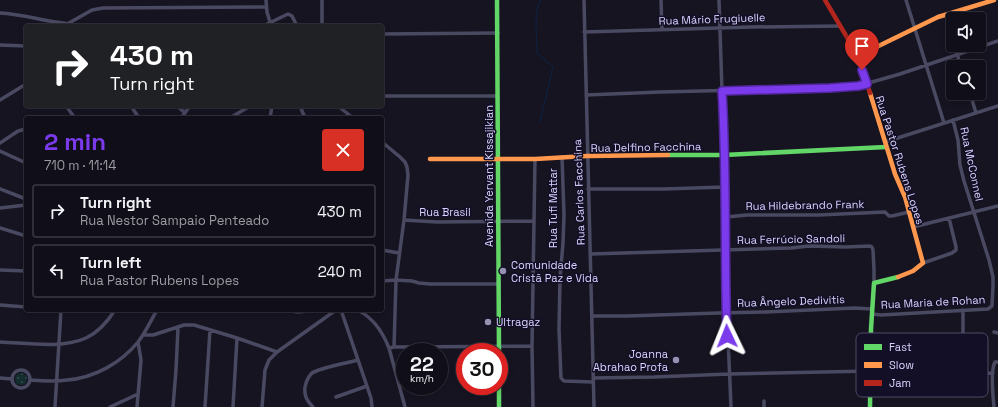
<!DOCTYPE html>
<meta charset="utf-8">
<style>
:root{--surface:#100f19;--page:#191822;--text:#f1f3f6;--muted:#9c9ca2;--line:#302f38;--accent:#7c3aed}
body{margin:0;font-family:"Space Grotesk",sans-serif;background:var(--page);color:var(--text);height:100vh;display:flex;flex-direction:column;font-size:15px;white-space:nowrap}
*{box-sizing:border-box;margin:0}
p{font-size:13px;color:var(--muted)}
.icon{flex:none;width:22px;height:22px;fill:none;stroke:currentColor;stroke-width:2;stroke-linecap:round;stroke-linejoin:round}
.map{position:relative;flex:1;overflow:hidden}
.side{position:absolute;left:24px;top:116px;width:360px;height:196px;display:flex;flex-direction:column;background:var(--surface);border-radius:4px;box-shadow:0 2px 6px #0003,0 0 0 1px var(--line)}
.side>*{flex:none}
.guide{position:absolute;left:24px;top:24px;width:360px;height:84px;border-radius:4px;box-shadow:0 2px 6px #0003,0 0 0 1px var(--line);background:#202124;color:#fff;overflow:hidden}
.controls{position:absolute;left:946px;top:12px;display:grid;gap:8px}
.controls a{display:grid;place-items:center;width:40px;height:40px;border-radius:4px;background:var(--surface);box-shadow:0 2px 6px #0003,0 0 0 1px var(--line);font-size:20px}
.speed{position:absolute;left:396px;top:343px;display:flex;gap:8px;font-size:20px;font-weight:700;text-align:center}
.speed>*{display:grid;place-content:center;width:52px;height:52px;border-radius:50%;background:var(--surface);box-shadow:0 2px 6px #0003,0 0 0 1px var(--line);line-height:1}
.speed small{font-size:10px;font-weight:400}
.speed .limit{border:6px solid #d22;background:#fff;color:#111}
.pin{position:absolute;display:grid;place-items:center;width:34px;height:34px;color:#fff;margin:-41px -17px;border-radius:50% 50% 50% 0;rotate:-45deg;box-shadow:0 0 4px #0007}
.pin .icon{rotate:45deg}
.me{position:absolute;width:44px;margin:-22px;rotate:358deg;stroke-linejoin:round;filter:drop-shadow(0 0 3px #0008)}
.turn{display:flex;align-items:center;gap:14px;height:84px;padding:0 20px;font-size:18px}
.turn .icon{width:52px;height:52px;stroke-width:2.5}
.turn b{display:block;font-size:28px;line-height:34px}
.round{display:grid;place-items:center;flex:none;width:42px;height:42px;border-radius:4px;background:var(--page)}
.summary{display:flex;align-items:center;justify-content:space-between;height:68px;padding:0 20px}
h1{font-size:24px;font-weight:600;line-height:30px;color:var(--accent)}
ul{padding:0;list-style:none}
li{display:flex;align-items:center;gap:12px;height:54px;margin:0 8px 6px;padding:0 12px;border:2px solid var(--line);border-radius:4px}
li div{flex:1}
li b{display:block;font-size:15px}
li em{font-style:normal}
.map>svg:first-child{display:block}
.park{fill:url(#park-dots)}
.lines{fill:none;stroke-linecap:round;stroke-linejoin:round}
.stream{stroke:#0d2144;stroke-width:1}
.street{stroke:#4a4962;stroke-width:3.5}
.fast{stroke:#63d668;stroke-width:4.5}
.slow{stroke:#ff974d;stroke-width:4.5}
.jam{stroke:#b3261e;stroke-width:4.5}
.route-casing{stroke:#51269a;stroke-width:10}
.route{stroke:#7c3aed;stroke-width:7}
.poi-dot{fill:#9591b1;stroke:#130f26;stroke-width:1.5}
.labels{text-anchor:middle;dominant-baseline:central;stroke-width:3;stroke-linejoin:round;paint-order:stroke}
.street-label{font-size:11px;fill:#d9d4ff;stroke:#130f26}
.poi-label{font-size:11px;fill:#d9d4ff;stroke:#130f26;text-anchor:start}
.key{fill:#130f26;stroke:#4e4a67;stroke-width:1}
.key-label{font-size:11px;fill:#d9d4ff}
</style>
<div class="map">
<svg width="998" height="407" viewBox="0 0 998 407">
<defs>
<pattern id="park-dots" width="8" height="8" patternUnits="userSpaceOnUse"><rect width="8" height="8" fill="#132c2d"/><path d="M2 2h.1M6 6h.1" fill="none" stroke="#354a4c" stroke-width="1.8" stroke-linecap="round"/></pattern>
</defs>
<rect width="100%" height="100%" fill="#161421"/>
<path class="park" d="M15 379a6 6 0 1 1 12 0a6 6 0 1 1-12 0Z"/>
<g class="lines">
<path class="stream" d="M540,122L553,67L537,53C537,39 533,10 541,0"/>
<path class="street" d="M266,0L267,12L270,22
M584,0L594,407
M661,0L662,30
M719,0L722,91L724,137L726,217L725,250L727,313L731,407
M906,0L944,123
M0,13C19,14 37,19 56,22C63,23 70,23 77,26
M69,23L92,10L103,8L266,7
M263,26L288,14L292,16L297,26
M322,26V0
M584,32L752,27L840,26
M382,34L498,33
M0,45L26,46
M957,54L961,67
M970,93L976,113
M586,95L660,92L830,88L858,86L900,74L998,41
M382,96H497
M0,100L26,84
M66,106L75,118
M131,106L139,118
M177,106L185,113
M300,106L305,118
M338,106L353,118
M181,118L190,106
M230,118L250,106
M270,118L272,106
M382,142L400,157L405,162L407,167L408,175L404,220L396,280L394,347
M885,142L998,106
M0,143L18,131L26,129
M0,151L26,163
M562,157L564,215L563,243L560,278L559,329L561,378L564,381L593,382
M0,189L26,199
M588,189H664L725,187
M0,208L26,205
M726,217L747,215H819L885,212L889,216H892L909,212
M404,220L420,221L437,222L534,221
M913,227L998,206
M0,228L26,236
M382,250L399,253
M590,254L791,248L809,246L845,247L870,246L872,247L873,250L874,270V283
M923,263L952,253L956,250V247L949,218
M0,270L26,271
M382,281L396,280L412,281L419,283L430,284H499
M0,305L26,307
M283,310L298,312L319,310
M341,310L371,398L372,407
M357,310C373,317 383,333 389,348L405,407
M963,310V374
M872,314L881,315L988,309L992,306L993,286V277L989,260L964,181L960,165L958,140L953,120
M592,316H627L718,313L766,312L854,308L872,309
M994,332L998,333
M143,335H153L184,325H194L237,338L277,352
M0,342C27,343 62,349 86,338C99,332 108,321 115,310
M389,348L394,347L532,346
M12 379a9 9 0 1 1 18 0a9 9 0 1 1-18 0Z
M871,377L993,373
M0,378L12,379
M593,378L654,377L729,374L871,371
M30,380C42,381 55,382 67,380C94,378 121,363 138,342C146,332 151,320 157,310
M336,397L367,386
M764,401V407
M55,407L61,310
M110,407L138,394
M137,407L141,360L138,342
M173,407L176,370L178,328
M205,407L210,330
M233,407L237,338
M262,407L265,370L269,360L277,352L336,310
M313,407C307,401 304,396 305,387C306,382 308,377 312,373C319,368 347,363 358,360
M533,407L532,346L535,159
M994,407C993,396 990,370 995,362H998"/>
<path class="fast" d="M497,0L499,352
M668,155H724L886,147
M499,386V407
M870,407L871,329L874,283L898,277"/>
<path class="slow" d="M858,56L938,17L994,0
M870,93L895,174L905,197L923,263L913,271L898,277
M430,159H535L587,156L668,155"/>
<path class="jam" d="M825,0L858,56L870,93"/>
</g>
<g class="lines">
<defs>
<path id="route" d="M727,336C724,254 727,172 722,91L830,88L858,86L867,84L862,70"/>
</defs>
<use href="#route" class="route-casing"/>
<use href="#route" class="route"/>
</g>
<g class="poi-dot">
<circle cx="503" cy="271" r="4"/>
<circle cx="488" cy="322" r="4"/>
<circle cx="676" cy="360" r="4"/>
</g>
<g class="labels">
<g class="street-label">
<text transform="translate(712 19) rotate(-2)">Rua Mário Frugiuelle</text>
<text transform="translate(646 147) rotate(-1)">Rua Delfino Facchina</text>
<text transform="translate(900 160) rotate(72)">Rua Pastor Rubens Lopes</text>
<text transform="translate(972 164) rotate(78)">Rua McConnel</text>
<text transform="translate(489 176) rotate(-90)">Avenida Yervant Kissajikian</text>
<text transform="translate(579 192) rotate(-92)">Rua Carlos Facchina</text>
<text transform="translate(805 205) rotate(-1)">Rua Hildebrando Frank</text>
<text transform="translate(553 208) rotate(-90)">Rua Tufi Mattar</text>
<text x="445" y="212">Rua Brasil</text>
<text transform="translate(791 239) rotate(-1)">Rua Ferrúcio Sandoli</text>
<text transform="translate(791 301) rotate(-2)">Rua Ângelo Dedivitis</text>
<text transform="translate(933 302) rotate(-3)">Rua Maria de Rohan</text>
</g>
<g class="poi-label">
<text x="511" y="265">Comunidade<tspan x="511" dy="13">Cristã Paz e Vida</tspan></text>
<text x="496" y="322">Ultragaz</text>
<text x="668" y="354" text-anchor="end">Joanna<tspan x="668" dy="13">Abrahao Profa</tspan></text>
</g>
</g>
<rect x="856" y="333" width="132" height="64" rx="6" class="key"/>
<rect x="864" y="344" width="18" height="6" fill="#63d668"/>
<rect x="864" y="362" width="18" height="6" fill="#ff974d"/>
<rect x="864" y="380" width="18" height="6" fill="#b3261e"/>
<g class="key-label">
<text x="889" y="351">Fast</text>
<text x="889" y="369">Slow</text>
<text x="889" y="387">Jam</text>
</g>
</svg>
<div class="controls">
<a><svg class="icon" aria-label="sound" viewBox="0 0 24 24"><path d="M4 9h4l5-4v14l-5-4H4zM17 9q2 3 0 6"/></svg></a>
<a><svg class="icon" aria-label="search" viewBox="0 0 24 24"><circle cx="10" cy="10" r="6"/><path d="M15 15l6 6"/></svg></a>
</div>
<div class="speed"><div>22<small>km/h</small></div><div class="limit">30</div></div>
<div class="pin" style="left:862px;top:70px;background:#d93025"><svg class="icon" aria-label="arrive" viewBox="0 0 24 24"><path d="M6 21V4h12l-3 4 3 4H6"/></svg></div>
<svg class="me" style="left:727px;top:336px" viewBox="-20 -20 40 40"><path d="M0-17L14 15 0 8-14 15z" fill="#7c3aed" stroke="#fff" stroke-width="4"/></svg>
<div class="guide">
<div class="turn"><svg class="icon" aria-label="right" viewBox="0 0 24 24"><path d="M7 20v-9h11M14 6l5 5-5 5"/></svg><div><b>430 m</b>Turn right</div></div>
</div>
<section class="side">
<div class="summary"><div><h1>2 min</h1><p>710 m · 11:14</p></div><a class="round" style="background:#d93025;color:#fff"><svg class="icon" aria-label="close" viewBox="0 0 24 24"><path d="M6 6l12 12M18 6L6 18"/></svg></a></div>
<ul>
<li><svg class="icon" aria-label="right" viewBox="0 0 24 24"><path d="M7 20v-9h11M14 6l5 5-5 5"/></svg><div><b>Turn right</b><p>Rua Nestor Sampaio Penteado</p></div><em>430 m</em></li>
<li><svg class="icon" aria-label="left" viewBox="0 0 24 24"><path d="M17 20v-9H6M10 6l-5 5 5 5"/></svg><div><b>Turn left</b><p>Rua Pastor Rubens Lopes</p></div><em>240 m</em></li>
</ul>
</section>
</div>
